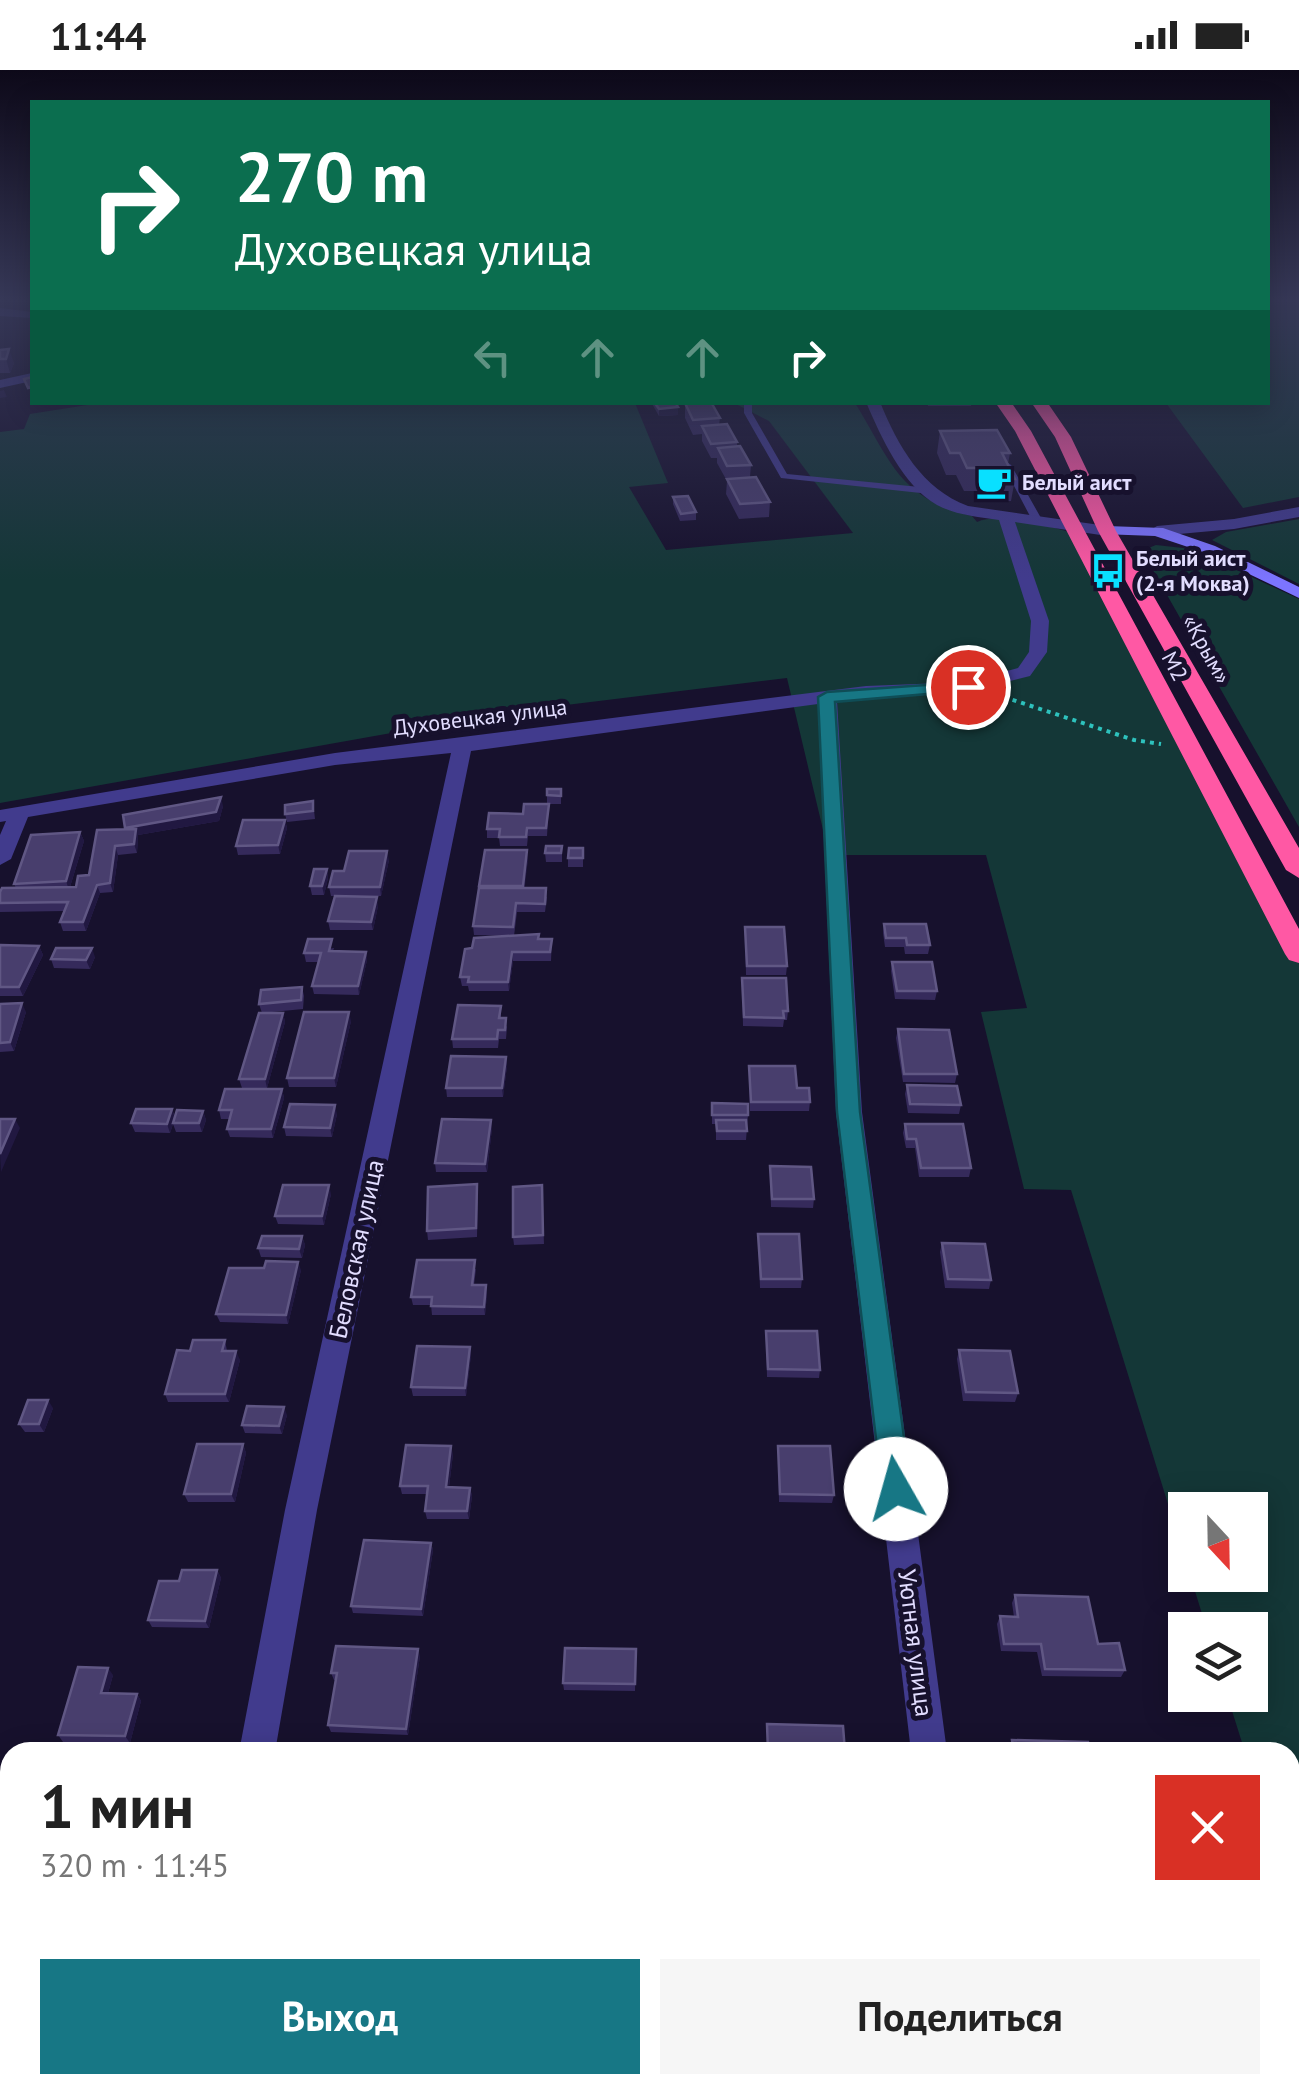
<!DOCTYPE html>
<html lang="ru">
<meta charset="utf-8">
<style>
:root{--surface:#fff;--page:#f6f6f6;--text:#222;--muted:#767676;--accent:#177785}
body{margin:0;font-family:"PT Sans",sans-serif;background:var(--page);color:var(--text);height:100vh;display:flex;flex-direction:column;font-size:38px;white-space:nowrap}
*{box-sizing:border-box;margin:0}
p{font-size:32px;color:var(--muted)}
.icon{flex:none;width:55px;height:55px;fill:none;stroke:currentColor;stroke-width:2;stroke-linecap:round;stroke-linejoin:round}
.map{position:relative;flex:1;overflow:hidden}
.sheet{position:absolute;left:0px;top:1672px;width:1300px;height:352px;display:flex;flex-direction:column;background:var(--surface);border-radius:30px 30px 0 0;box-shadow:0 5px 25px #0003}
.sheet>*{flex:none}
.guide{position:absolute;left:30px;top:30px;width:1240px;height:305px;border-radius:0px;box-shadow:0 5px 25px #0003;background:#0b6e4f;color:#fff;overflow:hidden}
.needle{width:65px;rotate:158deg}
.fabs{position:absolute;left:1168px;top:1422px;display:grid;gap:20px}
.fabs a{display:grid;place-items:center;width:100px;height:100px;border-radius:0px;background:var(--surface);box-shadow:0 5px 25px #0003;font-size:50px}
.pin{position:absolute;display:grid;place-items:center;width:85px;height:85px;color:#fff;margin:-42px;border:5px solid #fff;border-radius:50%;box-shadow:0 2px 10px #0007}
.me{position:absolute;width:110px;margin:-55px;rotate:353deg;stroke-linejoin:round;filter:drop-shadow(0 0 8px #0008)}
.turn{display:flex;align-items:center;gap:35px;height:210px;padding:0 40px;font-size:45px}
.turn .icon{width:130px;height:130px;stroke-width:2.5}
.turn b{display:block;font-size:70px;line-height:85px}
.lanes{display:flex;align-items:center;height:95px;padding:0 40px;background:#0003;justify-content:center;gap:50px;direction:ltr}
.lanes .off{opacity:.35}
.round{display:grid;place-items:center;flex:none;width:105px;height:105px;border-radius:0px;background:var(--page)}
.overview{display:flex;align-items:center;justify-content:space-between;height:170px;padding:0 40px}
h1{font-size:60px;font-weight:700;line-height:75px}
.button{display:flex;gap:20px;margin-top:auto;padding:20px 40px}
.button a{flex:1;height:115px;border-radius:0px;background:var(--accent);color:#fff;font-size:40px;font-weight:700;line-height:115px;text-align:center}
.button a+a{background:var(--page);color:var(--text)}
.status{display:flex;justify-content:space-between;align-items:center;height:70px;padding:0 50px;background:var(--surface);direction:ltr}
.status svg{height:28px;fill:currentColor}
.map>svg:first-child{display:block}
.green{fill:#143737}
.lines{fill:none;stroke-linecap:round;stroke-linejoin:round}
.path{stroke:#2ec2bd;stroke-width:4;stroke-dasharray:4 5;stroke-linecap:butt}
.lane{fill:#413b8d;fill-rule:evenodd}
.street{fill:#413b8d;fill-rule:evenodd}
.secondary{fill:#7c74ff;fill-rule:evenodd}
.highway{fill:#ff58a4;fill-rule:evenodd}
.wall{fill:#352a5b}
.shaded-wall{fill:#211841}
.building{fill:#483e6d;stroke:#605784;stroke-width:2.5}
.route{fill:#177785;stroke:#0f4d56;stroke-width:2.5}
.labels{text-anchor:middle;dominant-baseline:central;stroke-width:10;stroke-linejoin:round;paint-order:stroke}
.far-poi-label{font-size:22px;font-weight:bold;fill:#e2ddff;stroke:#17112d;text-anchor:start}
.far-street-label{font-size:22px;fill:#e2ddff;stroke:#17112d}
.street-label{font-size:25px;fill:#e2ddff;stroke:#17112d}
</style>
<div class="status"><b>11:44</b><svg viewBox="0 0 49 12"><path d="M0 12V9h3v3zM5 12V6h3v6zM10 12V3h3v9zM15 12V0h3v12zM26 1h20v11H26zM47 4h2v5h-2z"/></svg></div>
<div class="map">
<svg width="1299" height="2023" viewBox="0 0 1299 2023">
<rect width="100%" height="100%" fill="#17112d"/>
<path class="green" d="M1268,227H1299V427L1243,438L1166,333L1268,332Z
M100,333H635L668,413L629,417L666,480L853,463L769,351L734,333H855C891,391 898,428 972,446L977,452C1001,440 1061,459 1087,468L1299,872V1868L1290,1835V1682H1245L1227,1625H1250V1560H1207L1190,1505H1250V1440H1185V1489L1071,1120L1024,1119L981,942L1027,938L986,785H829L787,608L509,642L0,733V362L24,359L30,344Z
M1299,449V514L1212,470L1226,462Z
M1156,475L1192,479L1299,529V757L1146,488V479Z"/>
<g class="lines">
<path class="path" d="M1004,627L1134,670L1161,674"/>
<path class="lane" d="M744,332H752V343L787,404L930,418L934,421L930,424L781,408L744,343Z
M1007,392L1011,395L1041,448L1039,450L1031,448L1003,395Z"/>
<path class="street" d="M0,238L32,242V248L0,246Z
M32,303V311L0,318V310Z
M866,332H880C898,376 922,419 968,436L1107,456L1115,461L1107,466L1015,452L1049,551L1047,582L1030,606L968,622L837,631L862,1042L947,1682H911L836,1042L818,634L471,681L317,1440L275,1682H239L285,1440L451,683L335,695L28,747L11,789L0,795V765L6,751L0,752V740L335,683L866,616L967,612L1018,598L1029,582L1031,551L999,450C978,447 956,445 937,435C903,416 881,367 866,332Z
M1299,437V447L1234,459L1157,466L1149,461L1157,456L1234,449Z
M175,2015H217L216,2023H174Z
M950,2015H992L993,2023H951Z"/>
<path class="secondary" d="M1107,456L1163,458L1215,476L1299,517V528L1203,482L1155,466L1101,464L1099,461Z"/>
<path class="highway" d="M995,332H1011L1031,361L1299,859V893L1289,890L1285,884L1015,361Z
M1031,332H1047L1071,367L1116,461L1299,778V808L1286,800L1098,461L1055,367Z"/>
</g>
<path class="wall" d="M0,280L14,293L10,303H0Z
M651,332H675L678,337V345L659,346Z
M927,332H972L971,336H928Z
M685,333L720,348L719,355L737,372V377L751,395L750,407L770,432L769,447L739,449L726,424L727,411L717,393V388H711L702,371V364L693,365L685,348Z
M940,361L1010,383L1008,394L1015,409L1011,431L985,432L980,421H964L956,405H946L937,383Z
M673,427L696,442V450L680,451L673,434Z
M561,719V734H547V725Z
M549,734L547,766H528L527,776H500L499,768H487V759Z
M223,736L219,751L138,765L137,783L118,785L113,822L100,823L86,861H63L60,852L65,841L0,842V822L16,818L14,814L80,762L84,771L70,817H76L89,805L125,759Z
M314,740L315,749L287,752L285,744Z
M285,750L287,758L280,784L238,785L236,776Z
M562,776V792H546L545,783Z
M583,778V797H568V788Z
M485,780L528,789L524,818L547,827L545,842H517L514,866L552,869L551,891H513L509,921H469L468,916H462L460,907L472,878L514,866L474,865L473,856Z
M389,790L381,826H331L329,817L344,801Z
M327,799L328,808L324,825H312L310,816Z
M378,836L373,860H330L328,851Z
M884,854L930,875L928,884H905L904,877H885L883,863Z
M745,857L787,896L786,905H746Z
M0,875L39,876L43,885L23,926H0Z
M334,878L333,881L366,882L367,890L359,925L314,924L312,916L318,892H306L304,883Z
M95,887L90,899L54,898L51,889Z
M892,892L937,921L935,930L895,929L891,901Z
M742,908L788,941L787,950H784L783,957L743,956Z
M302,917L304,926L303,939L262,943H283L285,952L267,1018H242L239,1009L262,943L259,934Z
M0,934L26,942L14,981L0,982Z
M501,936V948L507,957L506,969H499L498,978H453L452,969Z
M351,951L336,1017H289L287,1008Z
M898,959L957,1004L955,1013L903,1012L896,968Z
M506,987L507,996L503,1027H447L446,1018Z
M749,996L797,1018L810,1032L809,1041H750Z
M907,1015L961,1035L959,1044L908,1043L905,1024Z
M282,1019L284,1028L273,1068L230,1067L227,1059L230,1049H221L219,1040Z
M712,1033L748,1045L746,1070H716V1054H712Z
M172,1039L175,1047L203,1041L206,1050L202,1062H176L173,1054L170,1063L135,1062L131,1053Z
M337,1044L332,1067L286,1066L284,1057Z
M905,1054L971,1098L969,1107H919L915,1078H906L903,1063Z
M492,1058L487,1102H436L435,1093Z
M770,1096L814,1129L813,1138L771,1137Z
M542,1115L544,1174L514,1175L513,1167Z
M478,1123L477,1167L428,1170L427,1161Z
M331,1124L324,1155L278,1154L275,1146Z
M758,1164L802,1209L801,1218H760Z
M302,1166L305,1175L302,1188L261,1187L258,1178Z
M942,1173L991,1210L989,1219L945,1218L940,1182Z
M476,1199L474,1215L487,1224L485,1245H432L431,1235H413L411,1227Z
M301,1200L288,1254L220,1252L216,1244Z
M766,1261L820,1300L819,1308L767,1307Z
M225,1270L227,1281L240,1290L229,1332H168L165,1324L190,1281Z
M959,1280L1018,1323L1015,1332L963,1331L957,1289Z
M471,1285L466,1326H413L411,1317Z
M53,1338L44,1362H25L19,1354Z
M287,1345L282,1364L245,1363L242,1355Z
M243,1374L246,1383L235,1432H188L184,1424Z
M778,1376L834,1425L832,1433L779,1432Z
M453,1384L449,1417L470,1418L472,1426L469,1449H427L425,1441L427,1424H402L400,1416Z
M431,1473L433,1480L423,1546L353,1543L351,1536Z
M217,1500L221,1508L209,1558L152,1557L148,1550L179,1511Z
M1015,1525L1098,1574L1125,1600L1121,1607L1042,1606L1037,1582L1001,1581L997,1554L1000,1546L1014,1547L1012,1533Z
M636,1579L635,1621L564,1620L563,1613Z
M420,1586L408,1665L331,1662L328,1655L336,1610H334L331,1603Z
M113,1605L108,1623L137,1624L141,1631L130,1673L63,1672L58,1665Z
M1091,2015H1169L1170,2023H1092Z"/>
<path class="shaded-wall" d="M9,279L14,293L10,303L6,289Z
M4,320L7,327L0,328V321Z
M678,337V345L659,346V339Z
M221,727L223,736L219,751L138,765L137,783L134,774L125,758Z
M285,750L287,758L280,784L278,775Z
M80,762L84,771L69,820L66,811Z
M115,776L118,785L113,822L110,813Z
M527,780L528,789L524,825L523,816Z
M387,781L389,790L381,826L380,817Z
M327,799L328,808L324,825L322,816Z
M97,815L100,823L86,861L83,852Z
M377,827L378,836L373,860L371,852Z
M39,876L43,885L23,926L19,917Z
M92,878L95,887L90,899L86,890Z
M366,882L367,890L359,925L358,916Z
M512,882L513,891L509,921L508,912Z
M22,933L26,942L14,981L10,972Z
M349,942L351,951L336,1017L334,1008Z
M283,943L285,952L267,1018L265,1009Z
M506,987L507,996L503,1027L502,1018Z
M282,1019L284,1028L273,1068L271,1059Z
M335,1035L337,1044L332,1067L330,1058Z
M172,1039L175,1048L170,1063L167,1054Z
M203,1041L206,1050L202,1062L199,1053Z
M15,1049L20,1058L1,1102L0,1084Z
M491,1050L492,1058L487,1102L485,1094Z
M329,1115L331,1124L324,1155L322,1146Z
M302,1166L305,1175L302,1188L299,1179Z
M298,1192L301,1200L288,1254L286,1245Z
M486,1215L487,1224L485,1245L484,1237Z
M470,1277L471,1285L466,1326L465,1318Z
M236,1281L240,1290L229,1332L225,1324Z
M48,1330L53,1338L44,1362L39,1354Z
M284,1337L287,1345L282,1364L279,1356Z
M243,1374L246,1383L235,1432L231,1424Z
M451,1376L453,1384L448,1425L446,1417Z
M470,1418L472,1426L469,1449L467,1441Z
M431,1473L433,1480L423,1546L421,1539Z
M217,1500L221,1508L209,1558L205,1551Z
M418,1579L420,1586L408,1665L406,1659Z
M108,1598L113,1605L106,1630L101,1623Z
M137,1624L141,1631L130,1673L125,1666Z
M13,2015H21L19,2023H12Z"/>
<path class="building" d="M9,279L6,289H0V280Z
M32,307V317L28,318L24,309Z
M654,332H675L678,337L659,339Z
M711,332L720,348L693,350L685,333Z
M727,354L737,372L711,374L702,356Z
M997,360L1010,383H1002L1015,409H989L983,398H967L960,383H950L940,361Z
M740,376L751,395L727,396L718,378Z
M756,407L770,432L740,434L727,409Z
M688,426L696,442L681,444L673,427Z
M547,719H561V726L547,725Z
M221,727L216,742L125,758L123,745Z
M313,731V741L285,744V735Z
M524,734H549L546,758H527L526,767H499L500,759H487L489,743L523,744Z
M243,750H285L278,775L236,776Z
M136,759L134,774L115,776L110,813L97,815L83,852H60L68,832L0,833V822L2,818L76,817L78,806L89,805L97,760Z
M80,762L66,811L14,814L31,765Z
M546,776H562L561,783H545Z
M569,778H583V788H568Z
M485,780H527L523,816H479Z
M349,781H387L380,817H329L333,801H344Z
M314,799H327L322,816H310Z
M479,818H546L545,834L516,833L513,857L473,856Z
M335,826L377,827L371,852L328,851Z
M884,854H926L930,875H907L906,868H886Z
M745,857H784L787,896H747Z
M539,864L538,869H552L550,882H512L508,912H468L469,907H460L465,879L472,878L474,868Z
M308,869H332L329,881L366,882L358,916H312L321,883H304Z
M0,875L39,876L19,917H0Z
M56,878H92L86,890L51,889Z
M892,892H932L937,921H897Z
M742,908H786L788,941H783L784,948L744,947Z
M302,917L301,930L259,934L261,920Z
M22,933L10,972L0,973V934Z
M458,935L501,936L499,948H506L505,960H498L497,969H452Z
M304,942H349L334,1008H287Z
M259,943H283L265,1009H239Z
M898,959L949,960L957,1004H904Z
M451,986L506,987L502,1018H446Z
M749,996H795L797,1018H809L810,1032H751Z
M907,1015L957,1016L961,1035L910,1034Z
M225,1019H282L271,1059H227L232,1040H219Z
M712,1033L748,1034V1045H712Z
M290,1034L335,1035L330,1058L284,1057Z
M136,1039H172L167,1054L131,1053Z
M177,1040L203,1041L199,1053H173Z
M0,1049H15L0,1084Z
M442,1049L491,1050L485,1094L435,1093Z
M716,1050H746L747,1061H717Z
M905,1054H963L971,1098H921L916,1069H907Z
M770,1096L811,1097L814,1129H772Z
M477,1114L476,1158L427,1161L428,1117Z
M283,1115H329L322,1146H275Z
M542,1115L543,1165L513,1167V1117Z
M758,1164H799L802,1209H761Z
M262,1166H302L299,1179L258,1178Z
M942,1173L985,1174L991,1210L948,1209Z
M417,1190H475L472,1215H486L484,1237L431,1236L432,1227H411Z
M266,1191L298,1192L286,1245L216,1244L229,1198H264Z
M766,1261H817L820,1300L768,1299Z
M193,1270H225L222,1281H236L225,1324H165L177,1280L190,1281Z
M417,1276L470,1277L465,1318L411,1317Z
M959,1280L1010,1281L1018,1323L966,1322Z
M28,1330H48L39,1354H19Z
M247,1336L284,1337L279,1356L242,1355Z
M197,1374H243L231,1424H184Z
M406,1375L451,1376L446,1417L470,1418L467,1441H425L428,1416H400Z
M778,1376H830L834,1425L780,1424Z
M364,1470L431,1473L421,1539L351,1536Z
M182,1500H217L205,1551L148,1550L159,1511H179Z
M1015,1525L1088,1527L1098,1574L1119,1573L1125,1600L1045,1599L1041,1574H1004L1000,1546L1018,1547Z
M336,1576L418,1579L406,1659L328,1655L337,1603H331Z
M565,1578L636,1579L635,1614L563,1613Z
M78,1597L108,1598L101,1623L137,1624L125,1666L58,1665Z
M767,1654L843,1656L845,1682H768Z
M1012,1670L1088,1672L1090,1682H1014Z
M10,2000V2015H13L12,2023H0V2001Z
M810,2015H884V2023H811Z
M1096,2015H1169L1170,2023H1097Z
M344,2019V2023H308V2020Z"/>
<linearGradient id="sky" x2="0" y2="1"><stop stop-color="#0d0919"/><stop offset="0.45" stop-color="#363857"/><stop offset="1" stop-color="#363857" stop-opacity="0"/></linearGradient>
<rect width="1299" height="510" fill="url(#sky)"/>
<path class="route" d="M968,612L976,617L974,620L835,632L860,1042L911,1419L907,1428L896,1432L886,1428L882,1419L837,1042L818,627L827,622Z"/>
<defs>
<symbol id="cafe-bare" viewBox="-9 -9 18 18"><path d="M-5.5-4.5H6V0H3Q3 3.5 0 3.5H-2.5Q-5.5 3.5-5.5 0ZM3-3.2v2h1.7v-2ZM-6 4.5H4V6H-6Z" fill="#09e0ff" stroke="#17112d" stroke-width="2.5" paint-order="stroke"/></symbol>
<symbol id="bus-bare" viewBox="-9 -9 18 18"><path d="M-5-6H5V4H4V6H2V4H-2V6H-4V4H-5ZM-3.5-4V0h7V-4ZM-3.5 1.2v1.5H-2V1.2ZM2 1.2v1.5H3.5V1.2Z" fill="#09e0ff" stroke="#17112d" stroke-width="2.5" paint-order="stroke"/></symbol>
</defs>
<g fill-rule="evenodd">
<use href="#cafe-bare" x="969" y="387" width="50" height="50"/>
<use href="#bus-bare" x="1083" y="476" width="50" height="50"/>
</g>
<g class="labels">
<g class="far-poi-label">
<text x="1022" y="412">Белый аист</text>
<text x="1136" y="488">Белый аист<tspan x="1136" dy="25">(2-я Моква)</tspan></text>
</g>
<g class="far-street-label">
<text transform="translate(1207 579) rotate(61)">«Крым»</text>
<text transform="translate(1175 596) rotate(62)">М2</text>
<text transform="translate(480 647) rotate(-7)">Духовецкая улица</text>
</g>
<g class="street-label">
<text transform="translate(356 1179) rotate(-78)">Беловская улица</text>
<text transform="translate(916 1573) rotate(83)">Уютная улица</text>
</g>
</g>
</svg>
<div class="fabs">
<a><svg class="needle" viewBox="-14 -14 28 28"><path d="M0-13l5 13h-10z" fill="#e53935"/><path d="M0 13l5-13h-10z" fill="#767676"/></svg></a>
<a><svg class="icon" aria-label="layers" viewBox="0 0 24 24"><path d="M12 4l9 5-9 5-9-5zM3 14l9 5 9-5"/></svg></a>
</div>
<div class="pin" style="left:968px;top:617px;background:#d93025"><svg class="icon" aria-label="arrive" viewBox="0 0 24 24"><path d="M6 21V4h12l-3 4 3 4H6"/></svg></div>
<svg class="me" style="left:896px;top:1419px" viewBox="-20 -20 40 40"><circle r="19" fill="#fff"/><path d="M0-13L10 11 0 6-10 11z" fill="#177785"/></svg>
<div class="guide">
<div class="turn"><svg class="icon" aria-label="right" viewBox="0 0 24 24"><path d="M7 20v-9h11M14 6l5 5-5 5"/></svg><div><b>270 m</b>Духовецкая улица</div></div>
<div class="lanes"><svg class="icon off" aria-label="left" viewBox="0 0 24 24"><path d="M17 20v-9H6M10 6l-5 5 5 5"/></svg><svg class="icon off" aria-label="ahead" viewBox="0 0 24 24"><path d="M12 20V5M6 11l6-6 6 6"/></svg><svg class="icon off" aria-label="ahead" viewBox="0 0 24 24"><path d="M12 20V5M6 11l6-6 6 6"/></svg><svg class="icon" aria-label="right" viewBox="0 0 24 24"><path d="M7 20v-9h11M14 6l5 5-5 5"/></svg></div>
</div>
<section class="sheet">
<div class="overview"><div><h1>1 мин</h1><p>320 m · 11:45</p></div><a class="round" style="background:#d93025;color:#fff"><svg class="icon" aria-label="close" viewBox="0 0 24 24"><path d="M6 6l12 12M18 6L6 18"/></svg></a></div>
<div class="button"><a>Выход</a><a>Поделиться</a></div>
</section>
</div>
